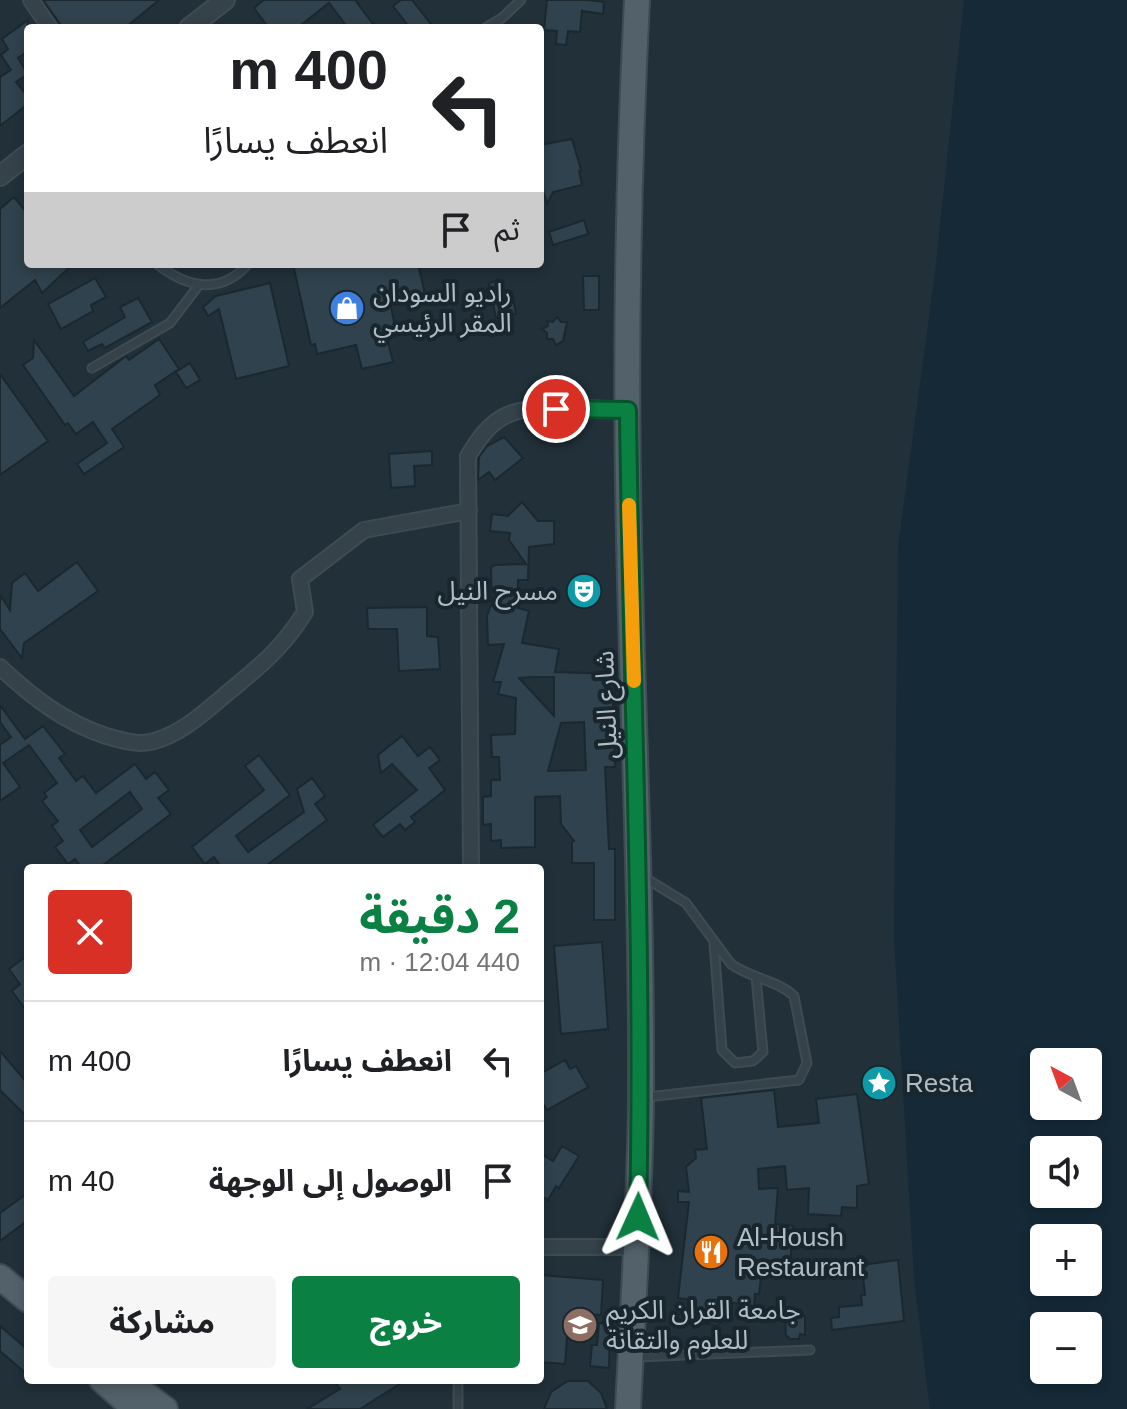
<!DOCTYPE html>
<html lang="ar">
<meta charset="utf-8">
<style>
:root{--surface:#fff;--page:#f6f6f6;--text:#202124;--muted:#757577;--line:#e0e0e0;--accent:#0b8043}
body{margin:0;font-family:Arial,"Noto Sans Arabic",sans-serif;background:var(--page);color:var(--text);direction:rtl;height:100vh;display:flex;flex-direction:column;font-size:30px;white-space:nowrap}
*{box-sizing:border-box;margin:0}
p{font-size:26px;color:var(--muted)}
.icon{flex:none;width:44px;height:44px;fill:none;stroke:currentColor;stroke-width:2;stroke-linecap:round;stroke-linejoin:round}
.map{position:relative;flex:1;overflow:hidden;direction:ltr}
.sheet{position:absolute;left:24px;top:864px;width:520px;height:520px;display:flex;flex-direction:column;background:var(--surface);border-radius:8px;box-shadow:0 4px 12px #0003;direction:rtl}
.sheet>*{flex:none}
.guide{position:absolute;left:24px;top:24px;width:520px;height:244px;border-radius:8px;box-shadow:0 4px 12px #0003;direction:rtl;background:#fff;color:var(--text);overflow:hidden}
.needle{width:52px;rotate:319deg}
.buttons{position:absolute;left:1030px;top:1048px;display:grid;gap:16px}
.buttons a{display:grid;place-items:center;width:72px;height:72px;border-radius:8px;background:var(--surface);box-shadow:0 4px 12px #0003;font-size:40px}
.pin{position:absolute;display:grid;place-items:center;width:68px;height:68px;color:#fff;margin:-34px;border:4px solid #fff;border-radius:50%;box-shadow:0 2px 8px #0007}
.me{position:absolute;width:88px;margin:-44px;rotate:1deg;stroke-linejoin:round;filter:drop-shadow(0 0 6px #0008)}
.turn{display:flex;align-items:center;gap:28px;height:168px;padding:0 24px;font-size:36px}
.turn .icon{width:104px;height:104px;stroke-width:2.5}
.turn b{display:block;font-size:56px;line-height:68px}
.then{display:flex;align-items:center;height:76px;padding:0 24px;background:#0003;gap:16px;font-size:30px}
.round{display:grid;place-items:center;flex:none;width:84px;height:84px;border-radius:8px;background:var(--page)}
.headline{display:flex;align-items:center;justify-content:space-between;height:136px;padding:0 24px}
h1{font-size:48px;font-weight:700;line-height:60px;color:var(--accent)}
.button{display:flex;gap:16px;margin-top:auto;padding:16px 24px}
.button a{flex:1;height:92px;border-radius:8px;background:var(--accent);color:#fff;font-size:32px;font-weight:700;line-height:92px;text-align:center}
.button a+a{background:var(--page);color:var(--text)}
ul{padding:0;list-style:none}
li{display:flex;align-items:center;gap:24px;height:120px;padding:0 24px;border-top:2px solid var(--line)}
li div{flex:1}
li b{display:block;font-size:30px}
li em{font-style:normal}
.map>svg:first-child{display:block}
.water{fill:#152937;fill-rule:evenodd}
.building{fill:#30424d;stroke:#1c2830;stroke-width:2;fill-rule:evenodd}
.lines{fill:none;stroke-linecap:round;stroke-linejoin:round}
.service-casing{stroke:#3e4b53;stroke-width:11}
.minor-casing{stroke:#3e4b53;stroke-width:18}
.tertiary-casing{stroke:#3e4b53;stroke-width:22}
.primary-casing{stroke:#3e4b53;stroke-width:28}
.service{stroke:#35424a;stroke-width:7}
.minor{stroke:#35424a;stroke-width:14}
.tertiary{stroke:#35424a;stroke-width:18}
.primary{stroke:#53616a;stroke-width:24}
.route-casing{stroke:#07532c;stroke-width:20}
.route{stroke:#0b8043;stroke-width:14}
.slow{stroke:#f59e0b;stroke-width:14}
.labels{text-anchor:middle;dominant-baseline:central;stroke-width:8;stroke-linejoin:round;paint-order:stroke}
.poi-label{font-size:26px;fill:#afbdc6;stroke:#1a262e;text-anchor:start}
.street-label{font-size:26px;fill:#afbdc6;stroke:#1a262e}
</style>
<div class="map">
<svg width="1127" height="1409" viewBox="0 0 1127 1409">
<rect width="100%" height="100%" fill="#213039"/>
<path class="water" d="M964,0H1127V1409H930L914,1278L894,938L898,547L935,273ZM1044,1062H1088V1106H1044ZM1044,1150H1088V1194H1044ZM1044,1238H1088V1282H1044ZM1044,1326H1088V1370H1044Z"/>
<path class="building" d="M43,0H159L125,28H63Z
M264,0H355L376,28H348L329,3L297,28H269L254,8Z
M401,0H412L434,28H410L393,6Z
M547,0H588L604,2L603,14L582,11L580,32L568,31L566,45L556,44L557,31L544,30Z
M28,20V51L18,58L28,74L16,82L28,97V104L0,126V77L11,70L1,55L8,49L2,39Z
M572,139L581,170L579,171L582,185L553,192L547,204L540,179V145Z
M14,197L28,214V264H73L42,293L35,280L0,308V209Z
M584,220L588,234L553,245L549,232Z
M293,264H418L425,294L390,302L397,336L387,338L393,362L362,369L356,345L317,354L315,344L311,345Z
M583,276H599V310H584Z
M95,278L106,297L91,305L93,311L61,329L48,304Z
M498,279L507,295L512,292L516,314L496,318L489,284Z
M270,283L289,366L236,379L219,309L208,316L203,307L216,296Z
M138,298L152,322L105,348L102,344L88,351L83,342L125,317L120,307Z
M557,317L561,322H567L563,341L556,345L553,339H547V333L542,329L548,326L547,321L553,322Z
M159,339L179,369L155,385L160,395L112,429L124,447L84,474L77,464L107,443L93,422L76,434L68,423L65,425L23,365L33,358L34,340L74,396L126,356L129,360Z
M190,363L200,380L186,388L176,372Z
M0,374L48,441L0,475Z
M504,437L523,458L495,480L489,472L478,480L479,457L487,446Z
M432,451V465L414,466L415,486L391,488L389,454Z
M522,502L538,521H554V544L529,547L528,580H518V608L529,611L522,643L559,649L555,672L613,674L616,704H613L615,767H605L609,849H615V920H594V863H572V842L574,841L561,824L560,796L535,797V847L501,848V840L491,841V824L483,825V797L491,796V780H500L499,757H492L491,735L515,734L516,698L498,694L501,682H493L504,644L488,645L487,616L492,602L491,567L495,565L526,564L509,540L510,533L490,531L492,514L508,516ZM531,677H554V716L519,678ZM584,722L586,770L548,771L561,723Z
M77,562L98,591L24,643L22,658L0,629V595L10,610L12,583L25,573L38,591Z
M427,607V636L438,637L440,669L399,671L397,629H368L367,608Z
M0,705L25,739L43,726L65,754L59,758L76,781L83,776L96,793L135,764L146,779L155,772L169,790L158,798L171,814L99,868H82L75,859L68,864L55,847L63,841L52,826L58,821L42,801L47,797L44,793L57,783L29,745L3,763L20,787L0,801V745L11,737L0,722ZM130,792L142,809L92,847L80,830Z
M402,736L418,756L430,747L440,760L429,768L445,790L411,817L415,822L405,830L400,824L383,837L373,825L417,790L392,764L381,773L378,755Z
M259,755L290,795L236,836L248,852L304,812L297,789L312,778L325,796L315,804L327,820L263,868H222L214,857L205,864L192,847L264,790L245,766Z
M602,942L608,1029L561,1034L554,946Z
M28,955V1013L12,991L20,984L9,969Z
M0,1051L28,1084V1118L0,1090Z
M565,1060L570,1069L576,1066L588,1087L547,1110L540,1099V1074Z
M774,1090L778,1127L819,1123L816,1099L857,1094L869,1184L857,1186V1208L842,1207L841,1216L808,1214L809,1188L787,1190L785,1166L758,1169L759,1189L778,1188L775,1224L793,1226L790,1266L763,1262L759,1294H755L754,1306L728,1302L727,1316L718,1325L700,1323L690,1313L693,1300L678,1298L689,1202H678V1191L689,1192L686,1167L696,1158L695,1150L707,1149L701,1098Z
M562,1146L579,1156L559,1188L556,1186L548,1200L540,1195V1153L553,1161Z
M28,1193V1220L0,1241V1213Z
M898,1260L904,1321L832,1330L831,1318L839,1317V1307L862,1305L861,1295H865L862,1265Z
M540,1275L603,1280L601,1315L573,1313L571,1338L567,1337L565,1364L540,1362Z
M791,1309H800V1315L805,1316V1335L800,1334L799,1339H790L786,1335L785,1314Z
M599,1323L610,1324L609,1368L590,1366L592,1345H597Z
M0,1326L28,1350V1375L0,1351Z
M334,1380H406L360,1409H307L340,1389Z
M568,1381H588L601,1393L607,1409H544L551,1392Z"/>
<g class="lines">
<defs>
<path id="service" d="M485,28L502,18L521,0
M157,264C186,287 220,296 248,264
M92,368L170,323L199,285
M642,876L686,903L731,964C750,978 777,980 794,996L807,1063L799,1080L647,1097
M714,943L722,1050L735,1063L753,1061L763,1052L756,977
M637,1357L810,1350
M458,1380V1409"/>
<path id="minor" d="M31,0L50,28
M0,667C32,697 64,722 106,736C122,740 138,746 154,741C181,734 205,712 225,695C258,668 283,648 305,612L300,579L364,530L469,511
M471,868L468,456C478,440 489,423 507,415C535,402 596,409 628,410
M540,1247H638"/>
<path id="tertiary" d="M189,28L225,0
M0,176L28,154"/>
<path id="primary" d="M0,1277L28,1300
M102,1380L135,1409
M126,1380L165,1409
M628,1409C633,1305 640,1202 641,1098C642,911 633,725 629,538C625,359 628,179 637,0"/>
</defs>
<use href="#service" class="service-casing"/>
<use href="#minor" class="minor-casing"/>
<use href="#tertiary" class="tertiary-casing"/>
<use href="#primary" class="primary-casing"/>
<use href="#service" class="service"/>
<use href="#minor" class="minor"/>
<use href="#tertiary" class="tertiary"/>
<use href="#primary" class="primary"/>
</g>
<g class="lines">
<defs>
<path id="route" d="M556,409L628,410C631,679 644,948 638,1217"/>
</defs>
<use href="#route" class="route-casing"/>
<use href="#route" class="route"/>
<path class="slow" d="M629,505L634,681"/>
</g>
<defs>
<symbol id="shop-disc" viewBox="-11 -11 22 22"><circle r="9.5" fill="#3f7fe0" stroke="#1a262e"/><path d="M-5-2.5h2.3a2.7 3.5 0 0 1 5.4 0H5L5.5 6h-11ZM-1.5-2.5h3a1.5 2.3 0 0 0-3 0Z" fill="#fff"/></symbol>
<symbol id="theatre-disc" viewBox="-11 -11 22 22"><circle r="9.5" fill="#0f9aa8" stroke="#1a262e"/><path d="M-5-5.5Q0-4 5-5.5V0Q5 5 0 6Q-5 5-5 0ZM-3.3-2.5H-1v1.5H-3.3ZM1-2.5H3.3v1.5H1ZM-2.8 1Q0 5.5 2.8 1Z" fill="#fff"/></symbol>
<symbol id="sight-disc" viewBox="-11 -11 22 22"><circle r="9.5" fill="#0f9aa8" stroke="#1a262e"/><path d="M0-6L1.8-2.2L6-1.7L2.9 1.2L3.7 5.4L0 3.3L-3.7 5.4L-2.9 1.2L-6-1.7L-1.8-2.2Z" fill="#fff"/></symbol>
<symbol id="restaurant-disc" viewBox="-11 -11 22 22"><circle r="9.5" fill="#e8710a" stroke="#1a262e"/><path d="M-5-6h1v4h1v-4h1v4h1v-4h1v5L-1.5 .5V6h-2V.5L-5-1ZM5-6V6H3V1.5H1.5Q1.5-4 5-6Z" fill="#fff"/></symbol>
<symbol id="university-disc" viewBox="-11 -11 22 22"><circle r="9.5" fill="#8d6e63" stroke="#1a262e"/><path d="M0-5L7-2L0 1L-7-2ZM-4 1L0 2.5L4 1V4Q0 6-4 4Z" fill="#fff"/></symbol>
</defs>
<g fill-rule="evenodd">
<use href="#shop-disc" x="327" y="288" width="40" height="40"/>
<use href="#theatre-disc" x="564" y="571" width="40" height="40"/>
<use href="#sight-disc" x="859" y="1063" width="40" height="40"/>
<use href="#restaurant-disc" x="691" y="1232" width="40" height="40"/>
<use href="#university-disc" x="560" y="1305" width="40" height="40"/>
</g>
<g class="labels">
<g class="poi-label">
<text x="373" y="293">راديو السودان<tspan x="373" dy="30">المقر الرئيسي</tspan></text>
<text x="558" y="591" text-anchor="end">مسرح النيل</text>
<text x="905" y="1083">Resta</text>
<text x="737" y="1237">Al-Housh<tspan x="737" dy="30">Restaurant</tspan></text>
<text x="606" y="1310">جامعة القران الكريم<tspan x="606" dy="30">للعلوم والتقانة</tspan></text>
</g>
<g class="street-label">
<text transform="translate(606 705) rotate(-92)">شارع النيل</text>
</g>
</g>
</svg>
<div class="buttons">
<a><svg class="needle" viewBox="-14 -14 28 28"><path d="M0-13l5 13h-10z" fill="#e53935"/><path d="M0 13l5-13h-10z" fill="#757577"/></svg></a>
<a><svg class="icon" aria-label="sound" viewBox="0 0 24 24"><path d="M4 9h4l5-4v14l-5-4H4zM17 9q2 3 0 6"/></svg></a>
<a>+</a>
<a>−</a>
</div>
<div class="pin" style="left:556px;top:409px;background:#d93025"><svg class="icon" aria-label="arrive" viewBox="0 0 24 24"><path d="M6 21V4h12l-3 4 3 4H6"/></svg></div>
<svg class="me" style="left:638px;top:1217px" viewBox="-20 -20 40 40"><path d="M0-17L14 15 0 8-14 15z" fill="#0b8043" stroke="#fff" stroke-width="4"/></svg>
<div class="guide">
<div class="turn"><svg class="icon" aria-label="left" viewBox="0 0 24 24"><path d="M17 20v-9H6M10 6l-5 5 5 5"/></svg><div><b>400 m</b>انعطف يسارًا</div></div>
<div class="then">ثم<svg class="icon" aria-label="arrive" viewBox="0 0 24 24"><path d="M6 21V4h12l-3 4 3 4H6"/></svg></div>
</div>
<section class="sheet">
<div class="headline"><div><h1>2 دقيقة</h1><p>440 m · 12:04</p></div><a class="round" style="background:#d93025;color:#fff"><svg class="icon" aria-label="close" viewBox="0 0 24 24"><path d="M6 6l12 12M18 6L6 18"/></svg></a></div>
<ul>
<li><svg class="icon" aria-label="left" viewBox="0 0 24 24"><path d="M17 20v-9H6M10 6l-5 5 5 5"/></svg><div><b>انعطف يسارًا</b></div><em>400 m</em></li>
<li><svg class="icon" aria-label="arrive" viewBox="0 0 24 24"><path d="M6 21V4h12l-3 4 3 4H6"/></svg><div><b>الوصول إلى الوجهة</b></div><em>40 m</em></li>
</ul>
<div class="button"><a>خروج</a><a>مشاركة</a></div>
</section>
</div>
